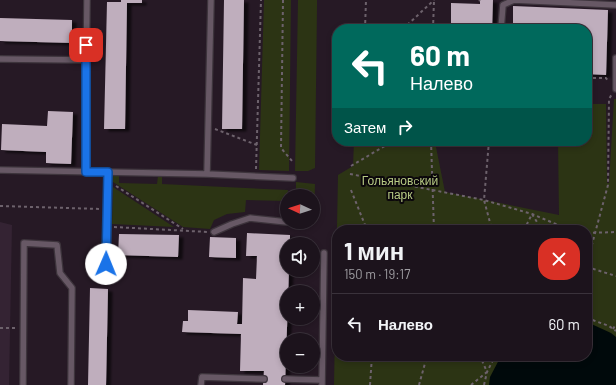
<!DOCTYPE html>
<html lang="ru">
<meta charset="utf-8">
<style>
:root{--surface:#1c131c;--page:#251c25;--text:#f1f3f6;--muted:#a09ea3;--line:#3a323b}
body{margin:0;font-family:Barlow,sans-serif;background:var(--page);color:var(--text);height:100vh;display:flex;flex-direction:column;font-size:15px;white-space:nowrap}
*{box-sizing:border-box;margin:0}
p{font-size:13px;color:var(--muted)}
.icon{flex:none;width:22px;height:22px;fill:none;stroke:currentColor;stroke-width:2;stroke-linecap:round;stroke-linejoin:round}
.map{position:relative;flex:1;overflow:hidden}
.drawer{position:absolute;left:332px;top:225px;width:260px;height:136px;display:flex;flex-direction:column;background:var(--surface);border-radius:16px;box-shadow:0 2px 6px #0003,0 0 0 1px var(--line)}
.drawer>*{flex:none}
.guide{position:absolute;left:332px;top:24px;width:260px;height:122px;border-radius:16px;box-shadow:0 2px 6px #0003,0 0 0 1px var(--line);background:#00695c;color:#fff;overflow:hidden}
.needle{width:26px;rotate:273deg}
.fabs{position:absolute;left:280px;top:189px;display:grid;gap:8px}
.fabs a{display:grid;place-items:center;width:40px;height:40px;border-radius:50%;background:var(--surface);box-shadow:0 2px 6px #0003,0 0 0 1px var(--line);font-size:20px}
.pin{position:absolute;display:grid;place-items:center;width:34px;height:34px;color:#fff;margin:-17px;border-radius:8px;box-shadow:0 2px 6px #0006}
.me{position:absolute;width:44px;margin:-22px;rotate:1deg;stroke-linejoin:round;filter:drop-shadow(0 0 3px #0008)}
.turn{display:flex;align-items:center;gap:14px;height:84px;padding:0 12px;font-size:18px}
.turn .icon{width:52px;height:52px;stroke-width:2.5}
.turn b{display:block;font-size:28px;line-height:34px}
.then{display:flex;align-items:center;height:38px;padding:0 12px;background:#0003;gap:8px;font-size:15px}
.round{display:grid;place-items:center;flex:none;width:42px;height:42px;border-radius:16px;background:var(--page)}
.head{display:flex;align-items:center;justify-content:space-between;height:68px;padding:0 12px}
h1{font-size:24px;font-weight:700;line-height:30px}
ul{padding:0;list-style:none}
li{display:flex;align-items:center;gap:12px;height:60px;padding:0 12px;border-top:1px solid var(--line)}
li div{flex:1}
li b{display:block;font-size:15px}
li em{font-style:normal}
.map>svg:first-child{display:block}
.built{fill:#342333}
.green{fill:#2c3414;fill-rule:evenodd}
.water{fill:#00090b}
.building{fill:#bfaebd;filter:url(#shadow)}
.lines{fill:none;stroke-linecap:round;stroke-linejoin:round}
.service-casing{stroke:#3d343c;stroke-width:8}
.path{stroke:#6d626c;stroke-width:2;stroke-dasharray:3 3;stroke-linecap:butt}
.service{stroke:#675865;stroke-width:5.5}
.route-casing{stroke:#114b97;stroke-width:10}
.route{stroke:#1a73e8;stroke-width:7}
.labels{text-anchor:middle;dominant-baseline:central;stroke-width:4;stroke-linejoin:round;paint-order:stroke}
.park-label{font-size:12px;fill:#b7ca84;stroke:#0b070b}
</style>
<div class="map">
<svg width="616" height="385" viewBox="0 0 616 385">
<defs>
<filter id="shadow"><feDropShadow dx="4.5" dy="2.5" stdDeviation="1" flood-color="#0009"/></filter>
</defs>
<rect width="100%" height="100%" fill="#261925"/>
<path class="built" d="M0,222L12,225L9,385H0Z"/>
<path class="green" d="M264,0H291L289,171L259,170Z
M298,0H317V6L315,168L308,171H295Z
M614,99H616V385H334L338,175L353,166L354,141L435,142L445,192L559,215L558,141H587V104H606L607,183H609ZM337,230H587V356H337Z
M113,175H119V183L157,184L158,176L162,177V184L288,190L287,201L246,200L245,212L227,214L214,220L210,229L183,227L113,182Z
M296,182L315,184L314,215L313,196H296Z
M113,187L174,227L112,224Z"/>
<path class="water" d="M587,322L611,333L616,337V385H489L490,377L501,356H587Z"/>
<path class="building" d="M121,0H142V3H127L125,129H104L107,2H121Z
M224,0H244L242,129H222Z
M480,0H493L492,29H451V3L480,4Z
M513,6L608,10L606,75L587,74V29H513Z
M0,18L72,20V43L0,41Z
M48,111L73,112L71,164L46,163V152L1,150L2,124L47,126Z
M247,233L290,235V244H287V270H289L285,385H263L264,371H240L241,334L182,332L183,321H188V310L238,312L237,324H242L243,278L256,279L257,256H246Z
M119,234L179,235L178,257L118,255Z
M210,237L236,238V258L209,257Z
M90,288L108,289L106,385H88Z"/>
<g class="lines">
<defs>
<path id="service" d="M514,0L616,5
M501,29L503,5L514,0
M616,58V89
M0,59L86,60
M0,170L207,174L293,178
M85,172L87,0
M207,174L211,0
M214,232L232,224L250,218L287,222
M107,264L108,172
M285,379L322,380
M23,385L24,243L57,245L60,273L72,288L71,385
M201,385L202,377L264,379
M322,385L324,253"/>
</defs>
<use href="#service" class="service-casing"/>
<path class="path" d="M283,0L281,148L292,161
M479,0L480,1
M365,29L366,0
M403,29L434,0
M433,29L434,0
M587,78H606L608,81
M215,129L257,145
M431,141L434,230
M489,141L484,200L492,230
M351,166L393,141
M256,169L261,0
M350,174L484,200L532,214L570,230
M116,186L183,229
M351,190L367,230
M0,206L101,209
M114,227L208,232
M524,230L532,214L542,230
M587,233L616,232
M587,263L608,185L609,99L612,94
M587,267L616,276
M587,318L609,326L616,331
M0,328H16
M613,329L616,324
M348,361L359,356
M370,385L372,356
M419,385L427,356
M471,385L487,372L480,356
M484,385L487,372L495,356"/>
<use href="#service" class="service"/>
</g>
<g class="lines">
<defs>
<path id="route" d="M86,45V172H108L106,264"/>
</defs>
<use href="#route" class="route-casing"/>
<use href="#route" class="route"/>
</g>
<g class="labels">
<g class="park-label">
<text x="400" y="180">Гольяновcкий<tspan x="400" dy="14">парк</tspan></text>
</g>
</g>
</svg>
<div class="fabs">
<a><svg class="needle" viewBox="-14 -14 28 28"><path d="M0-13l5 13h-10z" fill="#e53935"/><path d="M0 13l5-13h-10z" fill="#a09ea3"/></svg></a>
<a><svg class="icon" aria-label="sound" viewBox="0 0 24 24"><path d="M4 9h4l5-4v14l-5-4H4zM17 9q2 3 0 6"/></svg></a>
<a>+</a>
<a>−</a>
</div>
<div class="pin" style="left:86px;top:45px;background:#d93025"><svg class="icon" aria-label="arrive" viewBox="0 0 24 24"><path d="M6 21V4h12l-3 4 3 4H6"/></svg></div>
<svg class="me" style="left:106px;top:264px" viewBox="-20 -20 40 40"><circle r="19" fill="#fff"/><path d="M0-13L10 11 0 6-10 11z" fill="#1a73e8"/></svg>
<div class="guide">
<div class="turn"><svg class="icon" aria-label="left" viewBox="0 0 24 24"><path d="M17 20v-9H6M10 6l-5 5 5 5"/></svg><div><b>60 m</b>Налево</div></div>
<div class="then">Затем<svg class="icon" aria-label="right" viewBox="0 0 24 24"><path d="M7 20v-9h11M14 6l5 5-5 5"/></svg></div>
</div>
<section class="drawer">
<div class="head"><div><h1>1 мин</h1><p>150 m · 19:17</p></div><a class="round" style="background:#d93025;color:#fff"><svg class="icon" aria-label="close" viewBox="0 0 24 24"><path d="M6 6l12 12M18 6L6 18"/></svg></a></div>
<ul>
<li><svg class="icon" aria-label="left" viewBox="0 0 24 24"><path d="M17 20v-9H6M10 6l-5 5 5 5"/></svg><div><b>Налево</b></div><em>60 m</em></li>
</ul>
</section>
</div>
